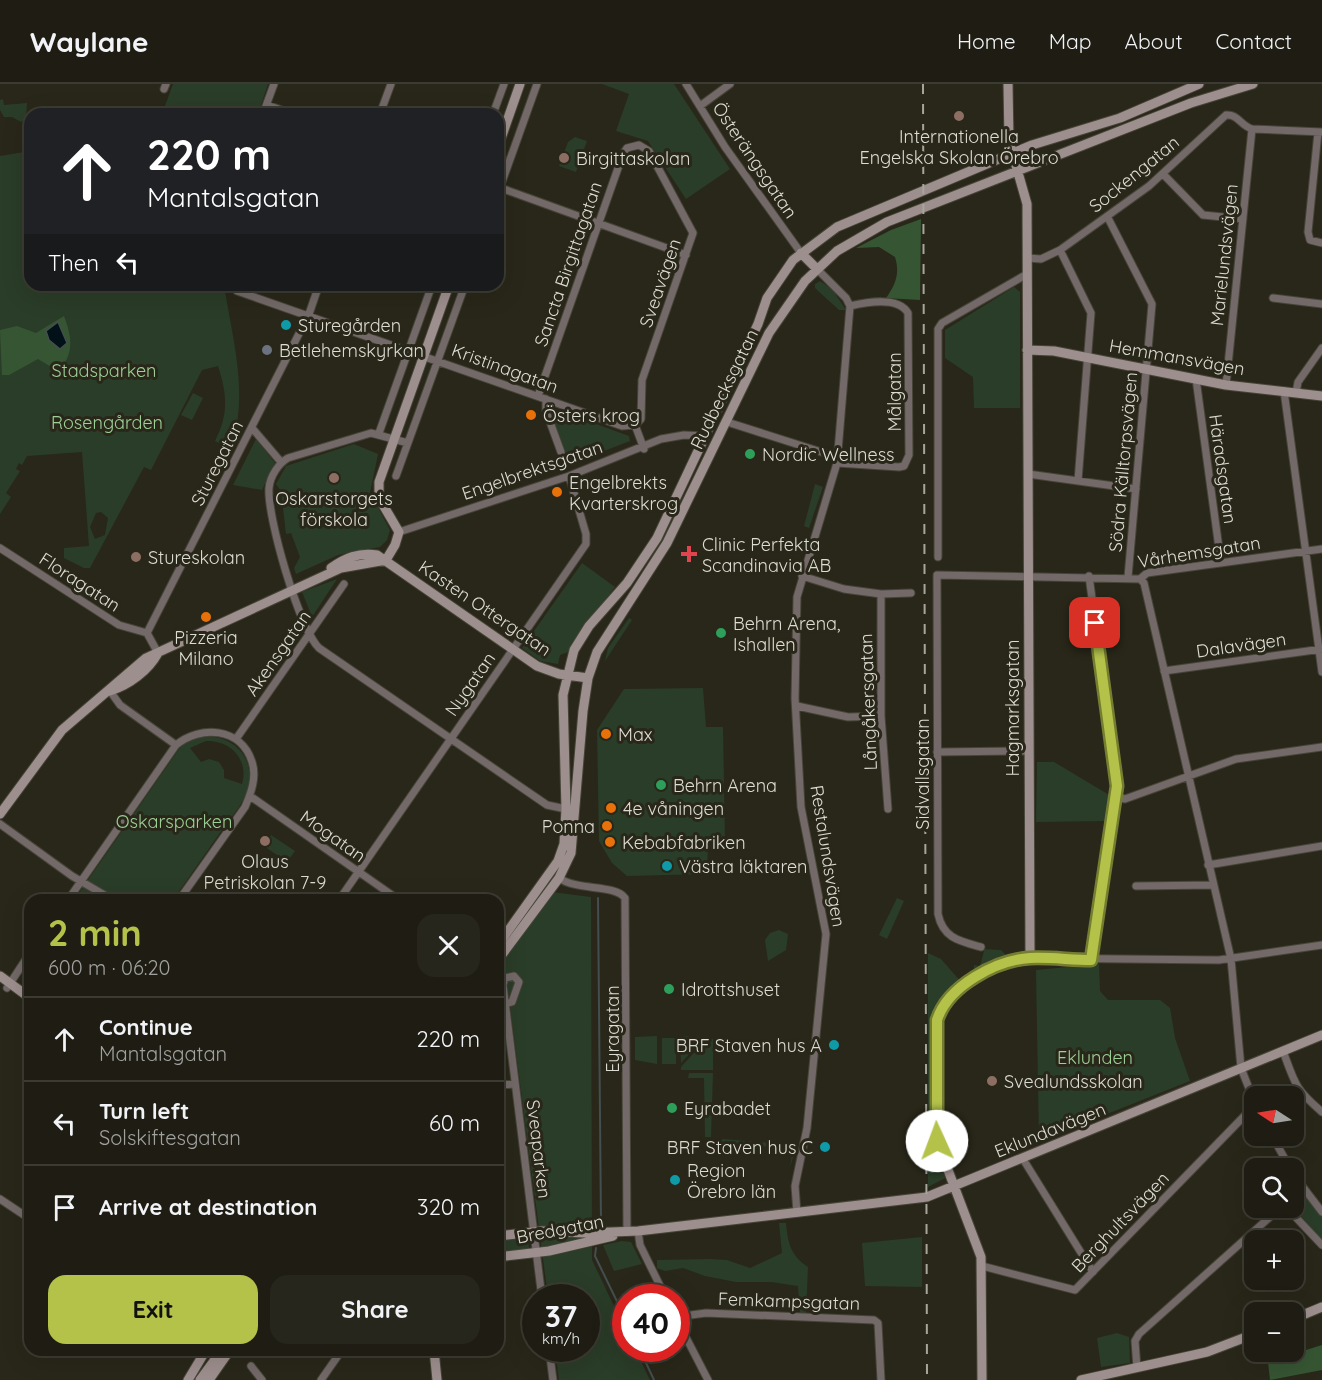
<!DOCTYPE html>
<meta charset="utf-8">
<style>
:root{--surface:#1f1d13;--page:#27261c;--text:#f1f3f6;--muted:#a1a2a0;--line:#3c3b33;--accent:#b4c24a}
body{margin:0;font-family:Quicksand,sans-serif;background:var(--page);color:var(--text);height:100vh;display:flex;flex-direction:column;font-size:22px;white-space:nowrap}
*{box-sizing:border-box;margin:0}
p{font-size:20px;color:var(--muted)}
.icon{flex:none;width:33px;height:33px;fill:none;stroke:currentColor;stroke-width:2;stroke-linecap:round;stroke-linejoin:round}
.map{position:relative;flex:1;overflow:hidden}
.side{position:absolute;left:24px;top:810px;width:480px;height:462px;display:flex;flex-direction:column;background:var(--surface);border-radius:18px;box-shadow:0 6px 24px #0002,0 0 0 2px var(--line)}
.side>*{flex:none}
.guide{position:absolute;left:24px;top:24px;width:480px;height:183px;border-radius:18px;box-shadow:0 6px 24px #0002,0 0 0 2px var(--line);background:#202124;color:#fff;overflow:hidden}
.needle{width:39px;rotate:282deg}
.buttons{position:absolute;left:1244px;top:1002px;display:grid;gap:12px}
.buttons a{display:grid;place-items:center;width:60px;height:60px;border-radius:12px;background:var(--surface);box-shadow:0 6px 24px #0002,0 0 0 2px var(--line);font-size:30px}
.speed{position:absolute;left:522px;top:1200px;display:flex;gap:12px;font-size:30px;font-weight:700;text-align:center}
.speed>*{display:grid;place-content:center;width:78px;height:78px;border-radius:50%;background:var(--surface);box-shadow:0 6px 24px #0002,0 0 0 2px var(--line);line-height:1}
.speed small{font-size:15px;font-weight:400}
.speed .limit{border:9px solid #d22;background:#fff;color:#111}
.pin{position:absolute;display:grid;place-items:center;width:51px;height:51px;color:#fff;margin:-26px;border-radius:12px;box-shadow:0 3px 9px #0006}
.me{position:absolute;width:66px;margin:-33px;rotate:358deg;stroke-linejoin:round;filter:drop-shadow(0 0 4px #0008)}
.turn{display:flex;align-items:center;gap:21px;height:126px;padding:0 24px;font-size:27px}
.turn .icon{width:78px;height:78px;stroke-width:2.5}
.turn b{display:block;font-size:42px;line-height:51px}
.then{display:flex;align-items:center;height:57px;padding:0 24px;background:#0003;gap:12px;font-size:22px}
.round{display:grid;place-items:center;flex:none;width:63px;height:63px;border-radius:18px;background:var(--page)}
.summary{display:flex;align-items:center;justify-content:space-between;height:102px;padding:0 24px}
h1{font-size:36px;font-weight:700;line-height:45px;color:var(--accent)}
.action{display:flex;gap:12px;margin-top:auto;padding:12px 24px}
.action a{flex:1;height:69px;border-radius:18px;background:var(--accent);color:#111;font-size:24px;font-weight:700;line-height:69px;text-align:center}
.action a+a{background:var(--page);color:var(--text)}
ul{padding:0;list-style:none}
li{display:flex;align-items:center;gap:18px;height:84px;padding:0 24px;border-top:2px solid var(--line)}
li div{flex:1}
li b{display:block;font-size:22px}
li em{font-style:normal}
header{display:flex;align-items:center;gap:36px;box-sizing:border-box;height:84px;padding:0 30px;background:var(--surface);border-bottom:2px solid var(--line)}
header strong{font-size:28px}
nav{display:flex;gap:33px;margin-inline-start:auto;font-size:21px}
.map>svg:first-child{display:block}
.green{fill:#2a3d28;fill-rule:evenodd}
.forest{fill:#365633}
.water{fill:#021117;stroke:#444e4f;stroke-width:1.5}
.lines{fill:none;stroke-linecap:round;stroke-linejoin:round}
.stream{stroke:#444e4f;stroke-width:2}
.street-casing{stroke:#464437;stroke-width:9}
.secondary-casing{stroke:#464437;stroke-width:11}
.street{stroke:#726968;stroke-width:7}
.secondary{stroke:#9d8f8d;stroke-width:9}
.rail{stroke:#a8a69c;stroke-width:2;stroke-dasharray:10 10;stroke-linecap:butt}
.route-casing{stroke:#757e30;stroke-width:15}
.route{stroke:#b4c24a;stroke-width:10}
.education-dot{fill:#8d6e63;stroke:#292719;stroke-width:2}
.culture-dot{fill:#0f9aa8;stroke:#292719;stroke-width:2}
.worship-dot{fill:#6b7280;stroke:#292719;stroke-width:2}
.food-dot{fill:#e8710a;stroke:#292719;stroke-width:2}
.leisure-dot{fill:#2e9e5b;stroke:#292719;stroke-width:2}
.health-dot{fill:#e0444e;stroke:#292719;stroke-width:2}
.labels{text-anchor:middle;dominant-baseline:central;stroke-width:6;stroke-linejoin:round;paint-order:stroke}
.poi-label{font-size:18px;fill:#dddcd3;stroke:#292719;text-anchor:start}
.street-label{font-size:18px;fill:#dddcd3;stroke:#292719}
.park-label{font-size:18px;fill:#9cd096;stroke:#292719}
</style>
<header>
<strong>Waylane</strong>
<nav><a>Home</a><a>Map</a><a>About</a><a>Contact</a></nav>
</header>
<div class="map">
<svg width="1322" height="1296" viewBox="0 0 1322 1296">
<rect width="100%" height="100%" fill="#292719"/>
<path class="green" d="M173,0H268L258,30H162Z
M602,0H674L730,85L686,115L648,57L616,47L629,10Z
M3,15L4,21L27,19L26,35L21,38L12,33H4L0,26V16Z
M575,53L587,57L576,88L559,82L568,58Z
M30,67V201H224C233,259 249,308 231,365L215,357C229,330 227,310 218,282L202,286L151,386L144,383L90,484H84L64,474V464L89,462L82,368L27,372L22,381L19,379L16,385L20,387L6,409L11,413L0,430V72ZM101,428L108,434L105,451L95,455L90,443L96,429Z
M820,197L832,205L846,226H839L815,204V200Z
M1014,203L1020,208V324H974L973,293L945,274V246Z
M193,309L203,314L192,336L181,331Z
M555,325L629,352L630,357L570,380L552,332Z
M256,355L275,379L262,406L233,401Z
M354,360L378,370L370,409L390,446L387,456L380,463L338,471L296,490L294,484L300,473L291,449L286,450L281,407L276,400L286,382Z
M815,400L823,403L809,444L804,442Z
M582,479L615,503L577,553L571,567L560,571L558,580L540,577L522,564Z
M337,495L312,533L302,508Z
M629,534L632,536L605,577L608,564Z
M703,604L706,643H723L725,758L708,759L707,790L627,792L612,779L599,757L597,646L624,605Z
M204,652C236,652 257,676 247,707C243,720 232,732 224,743C207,767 190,792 173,816H74L179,665L187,657ZM206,657C231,656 249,676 242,700L224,694V686L219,678L209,675L201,678L190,664Z
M1037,678H1054L1111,712L1106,737L1036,738Z
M271,751L295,767L287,778L264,762Z
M552,808L591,813L592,1176L625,1245L626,1264L635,1265L650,1296H559L555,1265L586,1264V1214L548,1213L505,884L498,892V882L504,877V873Z
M897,814L904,817L887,855L879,851Z
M779,846L788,850L786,866L768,877L765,856L770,849Z
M981,865L1001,866L1008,873L974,888V881L980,882L984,867Z
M928,869L941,875L962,899L941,919L931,939L932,1052L945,1094L928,1103Z
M1099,880L1100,907L1108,916H1160L1170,924L1175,954L1190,997L1039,1057L1036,886Z
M657,952V980L635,976V953Z
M680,952L705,953L681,979Z
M708,953L713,955V986H681V983Z
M662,954H676V980H662Z
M689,989H713L711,1053H705L704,994H688Z
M722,1055L796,1061L790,1084L793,1063L718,1062Z
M1300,1112L1306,1113L1322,1131V1157L1294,1124L1295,1116Z
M779,1139H786C788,1159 790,1171 808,1183L806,1230H800L798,1202L771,1198H736L705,1192L683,1184L665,1187L657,1184V1176L710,1175L727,1176L750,1184L782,1169Z
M528,1152L529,1166L498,1169V1155Z
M922,1153V1203L865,1202L862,1159Z
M622,1157L631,1158L642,1180L614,1187L603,1161Z
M1117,1249L1129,1253L1130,1279L1101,1283L1097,1254Z"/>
<path class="forest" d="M921,135L920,216L886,214C896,200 900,189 895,173L879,163L856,164L891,146Z
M64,232C71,251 74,265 63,282L53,284L38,275L9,291H2L0,246L17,242L36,249Z
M1322,1261V1286L1270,1296L1268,1278Z"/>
<path class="water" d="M58,238L67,259L60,265L49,256L46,247Z"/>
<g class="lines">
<path class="stream" d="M598,814L601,1140
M596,1164L595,1172L626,1236
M639,1264L654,1296"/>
<defs>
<path id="street" d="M686,0L725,63L801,169
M164,5L166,0
M267,21L293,30
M700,22L730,0
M263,30L274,0
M380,30L391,0
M493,30L504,0
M1318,48L1308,148L1310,156L1322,159
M1163,90L1203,131L1243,135
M498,103L686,171
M498,109L537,0
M1107,132L1152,220L1128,493
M1060,166L1091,229L1078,397
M1027,174L1041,175L1060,166L1149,102L1226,31C1238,30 1241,42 1252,45L1322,48
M232,201L237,207L622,342L635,341
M1273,214L1322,220
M1196,295L1221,479
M1226,301L1252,45
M1284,307L1322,588
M1296,309L1298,298L1322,264
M538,312L623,70L627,64L639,61L649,67L693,149L642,296L641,335L635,341
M546,315V327L561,368
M727,338L837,373
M635,341L644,365
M252,344L281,378
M379,349L432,201
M408,359L371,349L288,374C279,379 270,392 269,404C267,433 299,544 319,564L547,721L566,725
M837,379L899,383L904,382L909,371L908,229C898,212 867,218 850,222
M1028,390L1136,405
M396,392L465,201
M399,448L569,392L661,355L684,351L706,352
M0,464L119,541L147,549
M938,473V245L942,239L1027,190
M802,492L844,505L881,510L911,509
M1089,492L1117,702L1091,876
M1140,495L1144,499L1231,875L1241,984L1254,1017
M881,510V632L888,725
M158,569L147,549L150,543L309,230L319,201
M1164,587L1322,565
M110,607L120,621L176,661
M797,622L848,633L881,632
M236,655L344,500
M937,668L1029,667
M250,712L399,816
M1116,713L1125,715L1236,675L1322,663
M0,740L72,792L113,816
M1208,781L1322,762
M559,794C577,807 615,800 625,814L627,1148
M1136,802L1213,801
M68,816L176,661C200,641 241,643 252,678C257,693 251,709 245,723L179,816
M339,816L586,460V450L569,392
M981,863C959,857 943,854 938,830L937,491L1140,495L1147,489L1322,465
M1030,874L1219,876L1322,861
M7,904L30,869
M505,920L512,918L519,898L514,892L505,894L503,901L542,1214
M1283,967C1295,999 1294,1004 1322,1028
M498,1001L515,1000
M1272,1052L1290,1084
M1023,1075L1093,1188
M1293,1090L1322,1128
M1293,1113L1303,1106
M0,1115L30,1135
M1287,1124L1322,1161
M797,1129L795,1102L807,1044L826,850L801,723L795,614L797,513L837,379L850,222L846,214L817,185
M638,1147L640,1161L666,1214
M982,1182L1075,1206L1254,1022
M676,1233L706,1229L874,1236L878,1239L881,1296
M676,1234L708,1296
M549,1264L553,1296
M251,1282L262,1296
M1137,1284L1135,1257L1139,1250L1280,1124
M321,1296L342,1266"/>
<path id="secondary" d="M498,63L520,0
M801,169L817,185
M1027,266L1054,267L1226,301L1322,312
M386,476L395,461L399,448L379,414V398L449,201
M331,484C345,474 359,468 377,471L537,582L559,590L588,594
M110,607C129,601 148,587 158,569
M0,730L62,646L146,574L341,484L386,476
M498,861L558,777L564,760L566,725L563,611L574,566L589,542L627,499L657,454L758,240L767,214L793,176L837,143L1032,61L1120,34L1199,0
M498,876L559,794L571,769L583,627L588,594L597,568L667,459L769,249L805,197L837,167L887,138L1191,19L1253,0
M0,892L30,914
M498,1152L542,1147L585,1149L638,1147L927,1113L1322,951
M498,1173L549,1167L613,1152
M1293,1235L1322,1223
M434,1266L437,1296
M188,1296L206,1266
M200,1296L222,1266
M209,1296L230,1266
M982,1296L981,1173L937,1057L936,944L939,930L956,907L994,884L1030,874L1027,120L1009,57L1008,0
M1081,1296L1207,1268L1254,1250"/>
</defs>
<use href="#street" class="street-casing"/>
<use href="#secondary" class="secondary-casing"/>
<use href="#street" class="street"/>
<use href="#secondary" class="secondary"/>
<path class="rail" d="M923,0L927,1296"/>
</g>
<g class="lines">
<defs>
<path id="route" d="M937,1057V936C948,902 996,876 1030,874C1050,873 1071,876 1091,876L1117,702L1095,539"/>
</defs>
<use href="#route" class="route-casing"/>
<use href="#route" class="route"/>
</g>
<g class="education-dot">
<circle cx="959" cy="32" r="6"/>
<circle cx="564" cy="74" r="6"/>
<circle cx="334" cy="394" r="6"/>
<circle cx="136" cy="473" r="6"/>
<circle cx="265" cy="757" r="6"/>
<circle cx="992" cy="997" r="6"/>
</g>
<g class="culture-dot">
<circle cx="286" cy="241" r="6"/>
<circle cx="667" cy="782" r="6"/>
<circle cx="834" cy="961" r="6"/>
<circle cx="825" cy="1063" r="6"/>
<circle cx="675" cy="1096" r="6"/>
</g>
<circle class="worship-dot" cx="267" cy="266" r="6"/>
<g class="food-dot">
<circle cx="531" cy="331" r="6"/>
<circle cx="557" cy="408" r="6"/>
<circle cx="206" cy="533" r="6"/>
<circle cx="606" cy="650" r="6"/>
<circle cx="611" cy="724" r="6"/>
<circle cx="607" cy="742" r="6"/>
<circle cx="610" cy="758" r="6"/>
</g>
<g class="leisure-dot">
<circle cx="750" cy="370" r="6"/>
<circle cx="721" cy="549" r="6"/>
<circle cx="661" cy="701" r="6"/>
<circle cx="669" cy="905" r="6"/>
<circle cx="672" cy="1024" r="6"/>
</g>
<path class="health-dot" d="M686 461h6v6h6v6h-6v6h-6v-6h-6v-6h6z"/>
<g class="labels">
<g class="poi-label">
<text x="959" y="52" text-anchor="middle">Internationella<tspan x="959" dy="21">Engelska Skolan Örebro</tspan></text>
<text x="576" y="74">Birgittaskolan</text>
<text x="298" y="241">Sturegården</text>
<text x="279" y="266">Betlehemskyrkan</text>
<text x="543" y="331">Östers krog</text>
<text x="762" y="370">Nordic Wellness</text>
<text x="569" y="398">Engelbrekts<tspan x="569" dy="21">Kvarterskrog</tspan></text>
<text x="334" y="414" text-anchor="middle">Oskarstorgets<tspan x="334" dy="21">förskola</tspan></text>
<text x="702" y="460">Clinic Perfekta<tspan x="702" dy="21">Scandinavia AB</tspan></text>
<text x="148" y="473">Stureskolan</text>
<text x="733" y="539">Behrn Arena,<tspan x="733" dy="21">Ishallen</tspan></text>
<text x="206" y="553" text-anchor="middle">Pizzeria<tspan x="206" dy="21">Milano</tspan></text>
<text x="618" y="650">Max</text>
<text x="673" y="701">Behrn Arena</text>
<text x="623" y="724">4e våningen</text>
<text x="595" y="742" text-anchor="end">Ponna</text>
<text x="622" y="758">Kebabfabriken</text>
<text x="265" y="777" text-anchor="middle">Olaus<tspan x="265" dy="21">Petriskolan 7-9</tspan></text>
<text x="679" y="782">Västra läktaren</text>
<text x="681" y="905">Idrottshuset</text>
<text x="822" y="961" text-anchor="end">BRF Staven hus A</text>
<text x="1004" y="997">Svealundsskolan</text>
<text x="684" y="1024">Eyrabadet</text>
<text x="813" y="1063" text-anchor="end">BRF Staven hus C</text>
<text x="687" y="1086">Region<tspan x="687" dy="21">Örebro län</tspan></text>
</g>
<g class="street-label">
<text transform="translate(755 76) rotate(56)">Österängsgatan</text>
<text transform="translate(1134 90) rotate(-39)">Sockengatan</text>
<text transform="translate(1224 171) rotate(-84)">Marielundsvägen</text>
<text transform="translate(568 180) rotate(-71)">Sancta Birgittagatan</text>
<text transform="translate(660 199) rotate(-71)">Sveavägen</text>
<text transform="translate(1177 273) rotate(10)">Hemmansvägen</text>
<text transform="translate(505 284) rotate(20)">Kristinagatan</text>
<text transform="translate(724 305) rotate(-64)">Rudbecksgatan</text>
<text transform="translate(894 308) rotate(-90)">Målgatan</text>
<text transform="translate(1123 378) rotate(-85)">Södra Källtorpsvägen</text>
<text transform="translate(217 379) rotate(-63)">Sturegatan</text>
<text transform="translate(1223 385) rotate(82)">Häradsgatan</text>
<text transform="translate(532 386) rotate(-19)">Engelbrektsgatan</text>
<text transform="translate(1199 468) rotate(-9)">Vårhemsgatan</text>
<text transform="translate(80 498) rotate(33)">Floragatan</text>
<text transform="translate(485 524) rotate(34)">Kasten Ottergatan</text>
<text transform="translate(1241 561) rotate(-8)">Dalavägen</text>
<text transform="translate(278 569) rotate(-55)">Akensgatan</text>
<text transform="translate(470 600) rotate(-55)">Nygatan</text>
<text transform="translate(868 618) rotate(-92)">Långåkersgatan</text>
<text transform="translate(1012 624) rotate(-90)">Hagmarksgatan</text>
<text transform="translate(922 690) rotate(-90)">Sidvallsgatan</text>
<text transform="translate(333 752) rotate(35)">Mogatan</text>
<text transform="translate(828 772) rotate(81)">Restalundsvägen</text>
<text transform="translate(612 945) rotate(-90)">Eyragatan</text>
<text transform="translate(1050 1046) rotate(-22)">Eklundavägen</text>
<text transform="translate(539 1065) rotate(83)">Sveaparken</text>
<text transform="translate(1120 1138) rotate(-46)">Berghultsvägen</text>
<text transform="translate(560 1145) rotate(-11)">Bredgatan</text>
<text transform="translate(789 1217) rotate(2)">Femkampsgatan</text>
</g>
<g class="park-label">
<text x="104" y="286">Stadsparken</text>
<text x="107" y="338">Rosengården</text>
<text x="174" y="737">Oskarsparken</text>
<text x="1095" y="973">Eklunden</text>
</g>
</g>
</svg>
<div class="buttons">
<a><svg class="needle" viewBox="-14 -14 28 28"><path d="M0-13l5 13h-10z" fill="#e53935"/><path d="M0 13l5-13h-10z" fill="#a1a2a0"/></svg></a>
<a><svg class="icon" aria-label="search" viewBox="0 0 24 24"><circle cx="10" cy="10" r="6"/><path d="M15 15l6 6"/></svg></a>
<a>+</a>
<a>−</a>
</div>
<div class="speed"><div>37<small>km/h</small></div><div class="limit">40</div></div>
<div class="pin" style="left:1095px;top:539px;background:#d93025"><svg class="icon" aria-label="arrive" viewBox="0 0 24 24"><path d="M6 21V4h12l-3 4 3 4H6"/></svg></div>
<svg class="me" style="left:937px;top:1057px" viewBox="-20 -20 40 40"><circle r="19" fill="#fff"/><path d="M0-13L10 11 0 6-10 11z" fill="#b4c24a"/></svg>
<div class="guide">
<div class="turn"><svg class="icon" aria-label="ahead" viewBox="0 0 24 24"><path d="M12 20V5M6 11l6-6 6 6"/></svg><div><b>220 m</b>Mantalsgatan</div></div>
<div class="then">Then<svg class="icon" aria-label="left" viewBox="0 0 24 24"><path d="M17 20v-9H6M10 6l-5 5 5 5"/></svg></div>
</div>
<section class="side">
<div class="summary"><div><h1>2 min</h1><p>600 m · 06:20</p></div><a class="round"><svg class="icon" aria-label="close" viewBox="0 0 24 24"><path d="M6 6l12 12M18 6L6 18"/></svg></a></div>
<ul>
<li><svg class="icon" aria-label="ahead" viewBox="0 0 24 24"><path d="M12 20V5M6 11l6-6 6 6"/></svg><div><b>Continue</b><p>Mantalsgatan</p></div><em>220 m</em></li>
<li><svg class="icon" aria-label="left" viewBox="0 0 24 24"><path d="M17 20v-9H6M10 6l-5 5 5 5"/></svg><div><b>Turn left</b><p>Solskiftesgatan</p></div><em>60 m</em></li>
<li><svg class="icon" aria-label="arrive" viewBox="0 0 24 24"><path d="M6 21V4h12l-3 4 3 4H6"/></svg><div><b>Arrive at destination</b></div><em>320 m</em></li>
</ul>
<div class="action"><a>Exit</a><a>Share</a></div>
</section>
</div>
